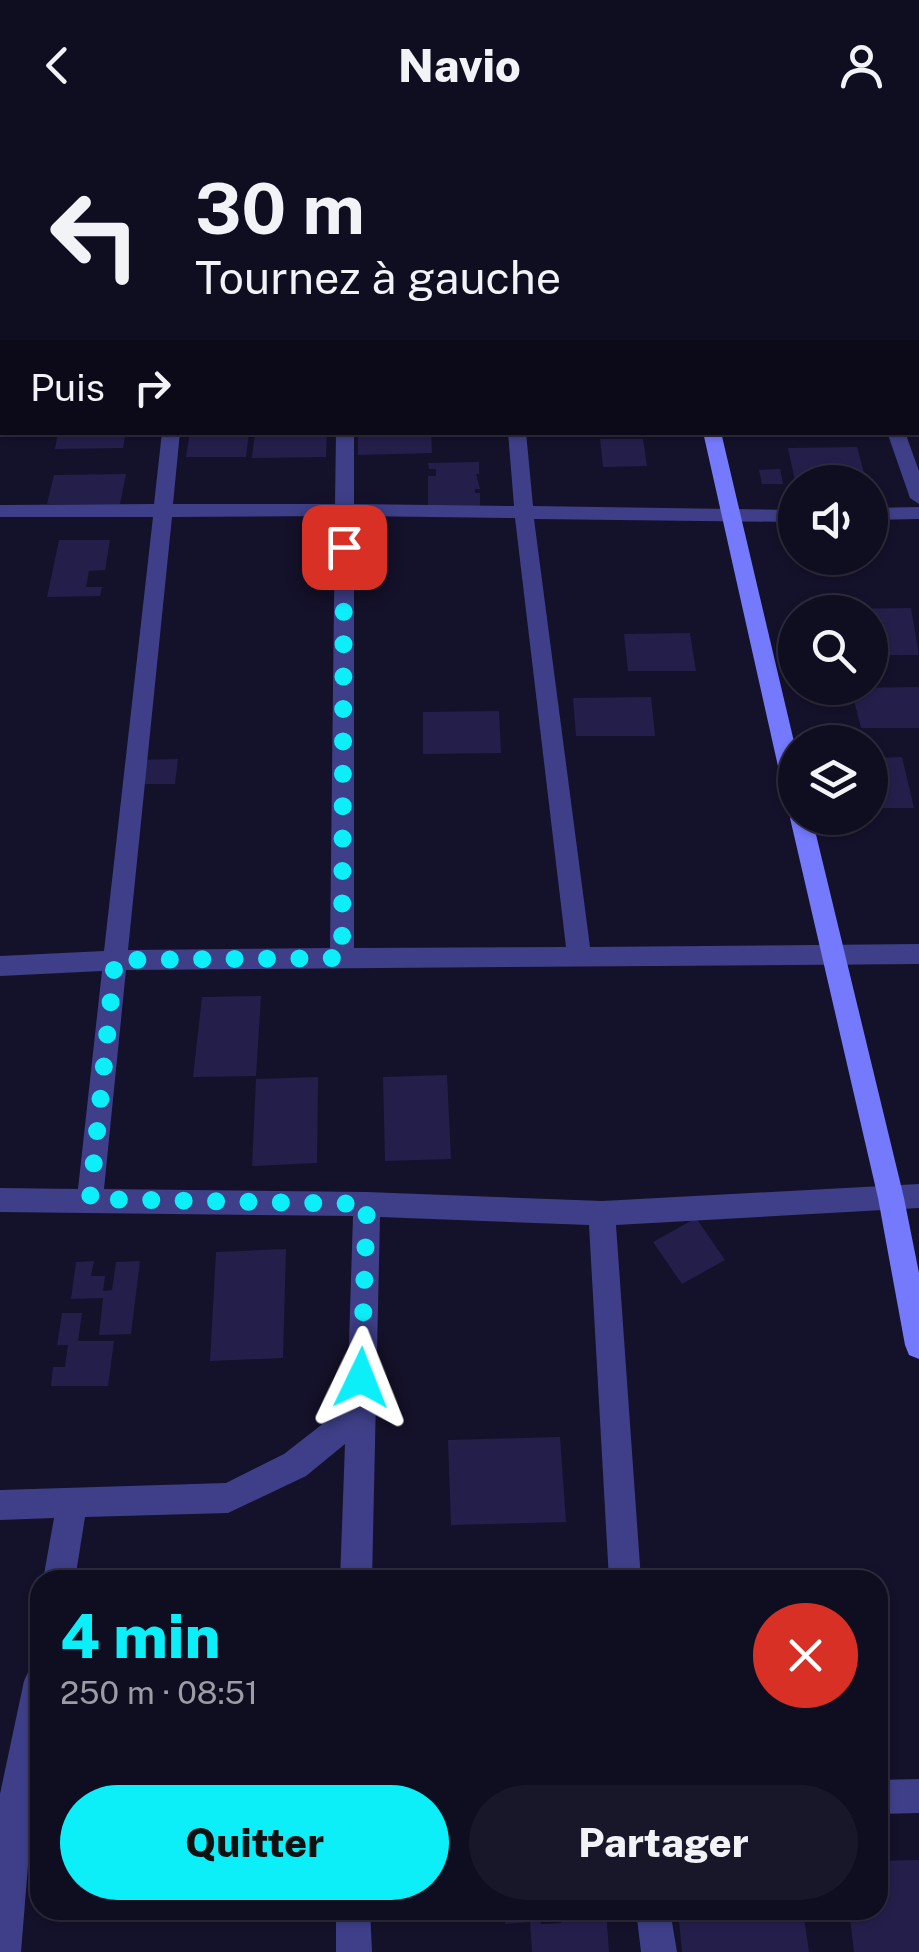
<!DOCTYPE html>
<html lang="fr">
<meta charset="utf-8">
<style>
:root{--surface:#0f0d20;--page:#181629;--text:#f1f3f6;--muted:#9b9ca5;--line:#2f2d3e;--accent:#0ceff9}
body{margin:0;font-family:"Public Sans",sans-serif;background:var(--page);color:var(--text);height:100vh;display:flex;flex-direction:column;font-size:38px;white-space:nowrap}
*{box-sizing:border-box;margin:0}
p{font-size:32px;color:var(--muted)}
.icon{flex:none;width:55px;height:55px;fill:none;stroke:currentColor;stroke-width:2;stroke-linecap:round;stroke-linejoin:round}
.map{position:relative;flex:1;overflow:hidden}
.sheet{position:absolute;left:30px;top:1440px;width:858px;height:350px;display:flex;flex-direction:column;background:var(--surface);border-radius:30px;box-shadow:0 2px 8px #0004,0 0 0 2px var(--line)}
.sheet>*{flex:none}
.banner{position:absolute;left:0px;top:0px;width:920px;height:305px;box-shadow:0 2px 8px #0004,0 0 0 2px var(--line);background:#0f0d20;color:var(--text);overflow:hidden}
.tools{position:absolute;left:778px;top:335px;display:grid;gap:20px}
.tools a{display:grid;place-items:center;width:110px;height:110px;border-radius:50%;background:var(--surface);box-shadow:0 2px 8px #0004,0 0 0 2px var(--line);font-size:50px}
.pin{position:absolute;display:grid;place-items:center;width:85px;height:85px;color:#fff;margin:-42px;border-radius:20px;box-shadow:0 5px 15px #0006}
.me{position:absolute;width:110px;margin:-55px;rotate:2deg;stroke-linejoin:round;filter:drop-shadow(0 0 8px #0008)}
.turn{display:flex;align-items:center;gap:35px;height:210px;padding:0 30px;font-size:45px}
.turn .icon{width:130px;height:130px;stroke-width:2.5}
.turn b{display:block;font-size:70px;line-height:85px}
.then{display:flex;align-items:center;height:95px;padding:0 30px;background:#0003;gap:20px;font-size:38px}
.round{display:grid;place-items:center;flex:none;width:105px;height:105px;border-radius:52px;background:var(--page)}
.summary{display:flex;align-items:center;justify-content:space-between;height:170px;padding:0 30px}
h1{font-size:60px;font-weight:800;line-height:75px;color:var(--accent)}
.action{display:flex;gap:20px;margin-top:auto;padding:20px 30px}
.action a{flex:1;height:115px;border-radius:60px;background:var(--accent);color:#111;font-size:40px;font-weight:800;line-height:115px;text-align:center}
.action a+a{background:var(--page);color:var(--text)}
header{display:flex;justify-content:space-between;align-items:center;height:130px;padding:0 30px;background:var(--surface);font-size:45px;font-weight:800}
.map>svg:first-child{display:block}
.building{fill:#241e4b}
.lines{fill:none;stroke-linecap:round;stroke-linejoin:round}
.street{fill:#3e3f88;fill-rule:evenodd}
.secondary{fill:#7579fc;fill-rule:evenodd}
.route{stroke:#0ceff9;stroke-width:18;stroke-dasharray:0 32.4}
</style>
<header><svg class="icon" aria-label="back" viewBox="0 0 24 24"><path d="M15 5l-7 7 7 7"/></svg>Navio<svg class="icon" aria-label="person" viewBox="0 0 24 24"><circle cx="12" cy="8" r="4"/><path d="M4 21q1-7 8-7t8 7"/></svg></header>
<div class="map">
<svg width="919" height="1822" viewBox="0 0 919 1822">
<rect width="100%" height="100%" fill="#14112a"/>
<path class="building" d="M58,302H126L123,318L55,319Z
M190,302H249L246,327H186Z
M255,302H327L326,327L252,328Z
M358,302H431L432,323L358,325Z
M600,309H643L647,336L603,337Z
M857,317L866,350L795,351L788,318Z
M479,332V344H476L480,359H475V363H480V378L428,379V346H436V339H429L428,333Z
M780,339L783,354H762L759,340Z
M126,344L120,374H47L54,345Z
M59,410H110L105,440L89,441L86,457H102L100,466L47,467Z
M911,478L919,525H870V482H825V479Z
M690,503L696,541H628L624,504Z
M919,557V598H861L851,558Z
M651,567L655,606H576L573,568Z
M499,581L501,623L423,624V582Z
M902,627L914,678H870V628Z
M178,629L175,654H127L131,630Z
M261,866L256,946L193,947L202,867Z
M447,945L451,1029L385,1031L383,947Z
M318,947L317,1033L252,1036L256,949Z
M696,1088L725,1130L682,1154L653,1112Z
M286,1119L283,1228L210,1231L216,1122Z
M94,1131L91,1146H105L103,1161L112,1160L116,1132L140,1131L131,1204L99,1205L103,1168L71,1169L76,1132Z
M62,1183H82L78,1211H114L108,1256H51L53,1237H65L68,1215H57Z
M560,1307L566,1392L451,1395L448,1310Z
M878,1500H880L889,1560H878Z
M919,1730V1822H854L849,1780H878V1731Z
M504,1780H540L541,1794L561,1793L560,1780H606L609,1822H532L530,1792L505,1794Z
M678,1780H803L809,1822H682Z"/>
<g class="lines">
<path class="street" d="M631,0H645V2H631Z
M785,0H799L800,2H786Z
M0,21L2,22V30L0,31Z
M918,160H919V170H918Z
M0,169H2V179H0Z
M918,267H919V278H918Z
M2,276V298L0,299V277Z
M162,302H180L173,374H335L336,302H354V374L514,376L508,302H526L533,376L795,380V392L534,389L590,817L919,814V834L126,840L104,1059L367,1062L602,1071L919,1054V1078L616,1095L641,1450H609L589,1095L380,1087L372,1450H340L345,1314L306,1346L228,1383L85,1387L75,1450H43L54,1388L0,1390V1360L226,1353L284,1324L347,1275L353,1086L0,1082V1058L78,1059L102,841L0,846V826L104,821L153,387H0V375L154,374ZM335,386L330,818L128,820L172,387ZM354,386L515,388L566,817L354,818Z
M887,302H905L919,341V374L910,368Z
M919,377V389L870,390V378Z
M40,1535V1641L36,1664H40V1698H31L21,1822H0V1664L24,1551L29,1540Z
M919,1649V1683L878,1684V1650Z
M336,1780H370L372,1822H336Z
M636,1780H670L677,1822H641Z"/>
<path class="secondary" d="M0,103H2V113H0Z
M703,302H721L795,616V671L784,663Z
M795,681V688H812L904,1068L919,1143V1229L909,1225L905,1215L878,1068L790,688Z"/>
</g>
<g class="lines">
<path class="route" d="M344,417L342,828L115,830L90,1069L367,1074L361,1248"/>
</g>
</svg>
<div class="tools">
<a><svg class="icon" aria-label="sound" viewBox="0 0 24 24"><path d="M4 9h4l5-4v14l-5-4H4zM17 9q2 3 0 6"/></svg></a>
<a><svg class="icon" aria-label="search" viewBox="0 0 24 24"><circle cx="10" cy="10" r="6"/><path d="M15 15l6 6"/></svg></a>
<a><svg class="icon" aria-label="layers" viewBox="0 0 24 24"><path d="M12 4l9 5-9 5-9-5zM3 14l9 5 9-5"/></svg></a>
</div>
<div class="pin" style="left:344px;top:417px;background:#d93025"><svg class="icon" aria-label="arrive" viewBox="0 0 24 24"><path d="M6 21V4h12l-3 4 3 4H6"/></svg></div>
<svg class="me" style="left:361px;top:1248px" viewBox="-20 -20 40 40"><path d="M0-17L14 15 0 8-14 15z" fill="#0ceff9" stroke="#fff" stroke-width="4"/></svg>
<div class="banner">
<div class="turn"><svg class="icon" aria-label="left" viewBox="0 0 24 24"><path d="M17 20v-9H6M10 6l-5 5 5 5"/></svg><div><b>30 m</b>Tournez à gauche</div></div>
<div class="then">Puis<svg class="icon" aria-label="right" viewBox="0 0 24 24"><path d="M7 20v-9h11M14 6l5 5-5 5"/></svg></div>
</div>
<section class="sheet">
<div class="summary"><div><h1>4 min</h1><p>250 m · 08:51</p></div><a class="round" style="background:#d93025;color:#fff"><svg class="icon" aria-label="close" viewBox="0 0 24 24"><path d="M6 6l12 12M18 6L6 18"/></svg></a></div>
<div class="action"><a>Quitter</a><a>Partager</a></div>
</section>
</div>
